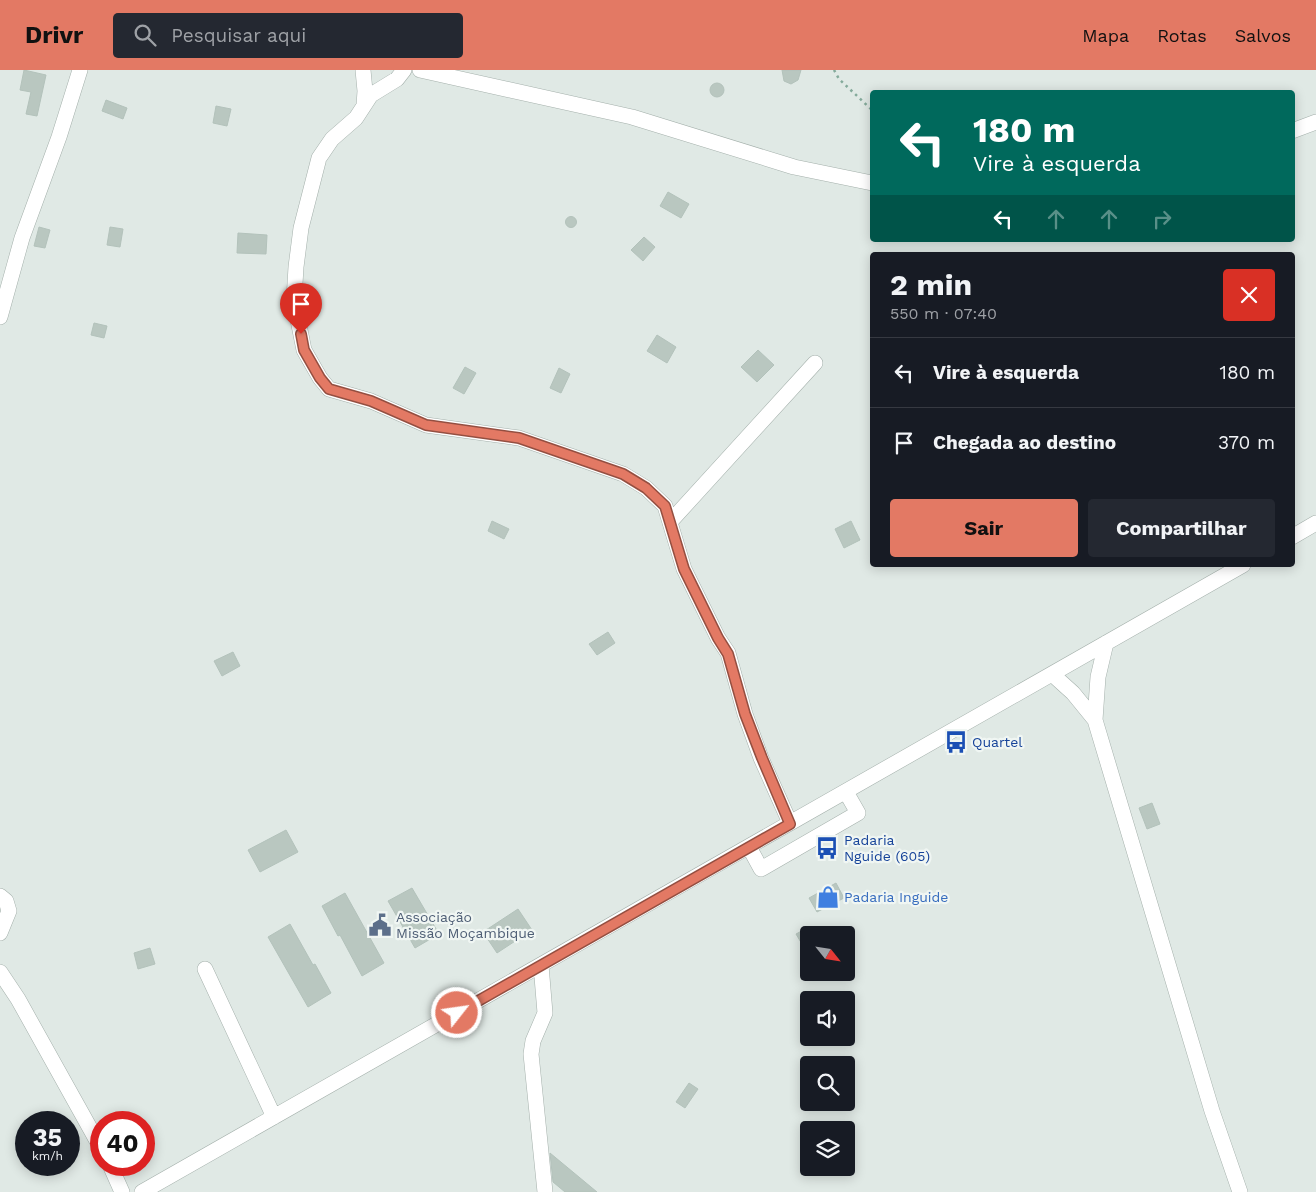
<!DOCTYPE html>
<html lang="pt">
<meta charset="utf-8">
<style>
:root{--surface:#171b24;--page:#242831;--text:#f1f3f6;--muted:#9ea1a6;--line:#363941;--accent:#e37964}
body{margin:0;font-family:"Work Sans",sans-serif;background:var(--page);color:var(--text);height:100vh;display:flex;flex-direction:column;font-size:19px;white-space:nowrap}
*{box-sizing:border-box;margin:0}
p{font-size:16px;color:var(--muted)}
.icon{flex:none;width:28px;height:28px;fill:none;stroke:currentColor;stroke-width:2;stroke-linecap:round;stroke-linejoin:round}
.map{position:relative;flex:1;overflow:hidden}
.side{position:absolute;left:870px;top:182px;width:425px;height:315px;display:flex;flex-direction:column;background:var(--surface);border-radius:5px;box-shadow:0 2px 12px #0003}
.side>*{flex:none}
.banner{position:absolute;left:870px;top:20px;width:425px;height:152px;border-radius:5px;box-shadow:0 2px 12px #0003;background:#00695c;color:#fff;overflow:hidden}
.needle{width:32px;rotate:120deg}
.buttons{position:absolute;left:800px;top:856px;display:grid;gap:10px}
.buttons a{display:grid;place-items:center;width:55px;height:55px;border-radius:5px;background:var(--surface);box-shadow:0 2px 12px #0003;font-size:25px}
.speed{position:absolute;left:15px;top:1041px;display:flex;gap:10px;font-size:25px;font-weight:700;text-align:center}
.speed>*{display:grid;place-content:center;width:65px;height:65px;border-radius:50%;background:var(--surface);box-shadow:0 2px 12px #0003;line-height:1}
.speed small{font-size:12px;font-weight:400}
.speed .limit{border:8px solid #d22;background:#fff;color:#111}
.pin{position:absolute;display:grid;place-items:center;width:42px;height:42px;color:#fff;margin:-51px -21px;border-radius:50% 50% 50% 0;rotate:-45deg;box-shadow:0 0 5px #0007}
.pin .icon{rotate:45deg}
.me{position:absolute;width:55px;margin:-28px;rotate:60deg;stroke-linejoin:round;filter:drop-shadow(0 0 4px #0008)}
.turn{display:flex;align-items:center;gap:18px;height:105px;padding:0 20px;font-size:22px}
.turn .icon{width:65px;height:65px;stroke-width:2.5}
.turn b{display:block;font-size:35px;line-height:42px}
.lanes{display:flex;align-items:center;height:48px;padding:0 20px;background:#0003;justify-content:center;gap:25px;direction:ltr}
.lanes .off{opacity:.35}
.round{display:grid;place-items:center;flex:none;width:52px;height:52px;border-radius:5px;background:var(--page)}
.summary{display:flex;align-items:center;justify-content:space-between;height:85px;padding:0 20px}
h1{font-size:30px;font-weight:700;line-height:38px}
.primary-button{display:flex;gap:10px;margin-top:auto;padding:10px 20px}
.primary-button a{flex:1;height:58px;border-radius:5px;background:var(--accent);color:#111;font-size:20px;font-weight:700;line-height:58px;text-align:center}
.primary-button a+a{background:var(--page);color:var(--text)}
ul{padding:0;list-style:none}
li{display:flex;align-items:center;gap:15px;height:70px;padding:0 20px;border-top:1px solid var(--line)}
li div{flex:1}
li b{display:block;font-size:19px}
li em{font-style:normal}
header{display:flex;align-items:center;gap:30px;box-sizing:border-box;height:70px;padding:0 25px;background:var(--accent);color:#111}
header strong{font-size:24px}
nav{display:flex;gap:28px;margin-inline-start:auto;font-size:18px}
.search{width:350px;height:45px;background:var(--page);display:flex;align-items:center;gap:12px;box-sizing:border-box;padding:0 18px;border-radius:5px;color:var(--muted);font-size:19px}
.map>svg:first-child{display:block}
.building{fill:#b9c7c0;stroke:#b3c2bb}
.lines{fill:none;stroke-linecap:round;stroke-linejoin:round}
.minor-casing{stroke:#a4b0ab;stroke-width:16}
.path{stroke:#84aa9b;stroke-width:2.5;stroke-dasharray:2.5 4;stroke-linecap:butt}
.minor{stroke:#fff;stroke-width:15}
.route-casing{stroke:#944f41;stroke-width:12}
.route{stroke:#e37964;stroke-width:9}
.labels{text-anchor:middle;dominant-baseline:central;stroke-width:4.5;stroke-linejoin:round;paint-order:stroke}
.transit-label{font-size:14px;fill:#164399;stroke:#f0f6f3;text-anchor:start}
.shop-label{font-size:14px;fill:#366cbe;stroke:#f0f6f3;text-anchor:start}
.service-label{font-size:14px;fill:#4e5e75;stroke:#f0f6f3;text-anchor:start}
</style>
<header>
<strong>Drivr</strong>
<div class="search"><svg class="icon" aria-label="search" viewBox="0 0 24 24"><circle cx="10" cy="10" r="6"/><path d="M15 15l6 6"/></svg>Pesquisar aqui</div>
<nav><a>Mapa</a><a>Rotas</a><a>Salvos</a></nav>
</header>
<div class="map">
<svg width="1316" height="1122" viewBox="0 0 1316 1122">
<rect width="100%" height="100%" fill="#e0e9e5"/>
<path class="building" d="M24,0L46,5L37,46L26,44L31,22L20,20Z
M782,0H801L798,10L791,14L784,11Z
M710 20a7 7 0 1 1 14 0a7 7 0 1 1-14 0Z
M106,30L127,38L123,49L102,41Z
M216,36L231,39L227,56L213,53Z
M668,122L689,134L681,148L660,136Z
M565.5 152a5.5 5.5 0 1 1 11 0a5.5 5.5 0 1 1-11 0Z
M39,157L50,160L45,178L34,176Z
M110,157L123,159L120,177L107,175Z
M238,163L267,165L266,184L237,183Z
M644,167L655,177L643,191L631,180Z
M94,253L107,256L104,268L91,265Z
M657,265L676,277L667,293L647,281Z
M758,280L774,295L757,312L741,297Z
M465,297L476,303L464,324L453,318Z
M559,298L570,304L561,323L550,318Z
M492,451L509,459L504,469L488,461Z
M851,451L860,470L844,478L835,459Z
M608,562L615,573L597,585L589,574Z
M233,582L240,596L222,606L214,591Z
M1152,733L1160,754L1147,759L1139,738Z
M286,760L298,782L260,802L248,780Z
M836,813L844,828L817,842L809,828Z
M412,818L439,864L415,878L388,831Z
M345,823L384,893L362,906L340,865L338,866L322,836Z
M518,839L532,860L497,883L483,862Z
M290,854L313,895L315,894L331,923L308,937L268,867Z
M809,857V886L796,864Z
M150,878L155,894L138,899L134,883Z
M689,1013L698,1019L685,1038L676,1032Z
M550,1083L597,1122H565L553,1112Z"/>
<g class="lines">
<defs>
<path id="minor" d="M363,0L365,21L364,35
M404,0L397,9L371,25L356,48L332,69L319,88L301,158L296,197L294,230L304,280L320,308L329,319L371,331L426,355L519,368L623,404L646,418L665,436L684,499L718,568L728,583L745,644L761,688L790,753
M420,0L632,47L794,97L872,113
M1292,61L1316,52
M0,247L22,168L59,67L80,0
M670,452L815,293
M1292,467L1316,453
M1106,573L1098,607L1095,650L1212,1041L1240,1122
M1052,604L1073,623L1095,650
M749,777L761,799L858,743L846,722
M0,826L6,831L9,841L0,863
M541,895L545,943L533,971L531,984L545,1122
M205,899L274,1047
M0,902L18,929L101,1078
M110,1095L122,1122
M142,1122L1243,495"/>
</defs>
<use href="#minor" class="minor-casing"/>
<path class="path" d="M834,0L839,9L872,40"/>
<use href="#minor" class="minor"/>
</g>
<g class="lines">
<defs>
<path id="route" d="M301,264L304,280L320,308L329,319L371,331L426,355L519,368L623,404L646,418L665,436L684,499L718,568L728,584L745,644L762,688L790,754L457,943"/>
</defs>
<use href="#route" class="route-casing"/>
<use href="#route" class="route"/>
</g>
<defs>
<symbol id="bus-bare" viewBox="-9 -9 18 18"><path d="M-5-6H5V4H4V6H2V4H-2V6H-4V4H-5ZM-3.5-4V0h7V-4ZM-3.5 1.2v1.5H-2V1.2ZM2 1.2v1.5H3.5V1.2Z" fill="#1a4fb4" stroke="#f0f6f3" stroke-width="2.5" paint-order="stroke"/></symbol>
<symbol id="shop-bare" viewBox="-9 -9 18 18"><path d="M-5-2.5h2.3a2.7 3.5 0 0 1 5.4 0H5L5.5 6h-11ZM-1.5-2.5h3a1.5 2.3 0 0 0-3 0Z" fill="#3f7fe0" stroke="#f0f6f3" stroke-width="2.5" paint-order="stroke"/></symbol>
<symbol id="civic-bare" viewBox="-9 -9 18 18"><path d="M-.6-6.5H3V-4.5H.6V-3L4-1V1h2V6H-6V1h2V-1L-.6-3ZM-1.2 2.5V6h2.4V2.5Z" fill="#5c6f8a" stroke="#f0f6f3" stroke-width="2.5" paint-order="stroke"/></symbol>
</defs>
<g fill-rule="evenodd">
<use href="#bus-bare" x="940" y="656" width="32" height="32"/>
<use href="#bus-bare" x="811" y="762" width="32" height="32"/>
<use href="#shop-bare" x="812" y="811" width="32" height="32"/>
<use href="#civic-bare" x="364" y="839" width="32" height="32"/>
</g>
<g class="labels">
<g class="transit-label">
<text x="972" y="672">Quartel</text>
<text x="844" y="770">Padaria<tspan x="844" dy="16">Nguide (605)</tspan></text>
</g>
<g class="shop-label">
<text x="844" y="827">Padaria Inguide</text>
</g>
<g class="service-label">
<text x="396" y="847">Associação<tspan x="396" dy="16">Missão Moçambique</tspan></text>
</g>
</g>
</svg>
<div class="buttons">
<a><svg class="needle" viewBox="-14 -14 28 28"><path d="M0-13l5 13h-10z" fill="#e53935"/><path d="M0 13l5-13h-10z" fill="#9ea1a6"/></svg></a>
<a><svg class="icon" aria-label="sound" viewBox="0 0 24 24"><path d="M4 9h4l5-4v14l-5-4H4zM17 9q2 3 0 6"/></svg></a>
<a><svg class="icon" aria-label="search" viewBox="0 0 24 24"><circle cx="10" cy="10" r="6"/><path d="M15 15l6 6"/></svg></a>
<a><svg class="icon" aria-label="layers" viewBox="0 0 24 24"><path d="M12 4l9 5-9 5-9-5zM3 14l9 5 9-5"/></svg></a>
</div>
<div class="speed"><div>35<small>km/h</small></div><div class="limit">40</div></div>
<div class="pin" style="left:301px;top:264px;background:#d93025"><svg class="icon" aria-label="arrive" viewBox="0 0 24 24"><path d="M6 21V4h12l-3 4 3 4H6"/></svg></div>
<svg class="me" style="left:457px;top:943px" viewBox="-20 -20 40 40"><circle r="17" fill="#e37964" stroke="#fff" stroke-width="3"/><path d="M0-11L8 9 0 5-8 9z" fill="#fff"/></svg>
<div class="banner">
<div class="turn"><svg class="icon" aria-label="left" viewBox="0 0 24 24"><path d="M17 20v-9H6M10 6l-5 5 5 5"/></svg><div><b>180 m</b>Vire à esquerda</div></div>
<div class="lanes"><svg class="icon" aria-label="left" viewBox="0 0 24 24"><path d="M17 20v-9H6M10 6l-5 5 5 5"/></svg><svg class="icon off" aria-label="ahead" viewBox="0 0 24 24"><path d="M12 20V5M6 11l6-6 6 6"/></svg><svg class="icon off" aria-label="ahead" viewBox="0 0 24 24"><path d="M12 20V5M6 11l6-6 6 6"/></svg><svg class="icon off" aria-label="right" viewBox="0 0 24 24"><path d="M7 20v-9h11M14 6l5 5-5 5"/></svg></div>
</div>
<section class="side">
<div class="summary"><div><h1>2 min</h1><p>550 m · 07:40</p></div><a class="round" style="background:#d93025;color:#fff"><svg class="icon" aria-label="close" viewBox="0 0 24 24"><path d="M6 6l12 12M18 6L6 18"/></svg></a></div>
<ul>
<li><svg class="icon" aria-label="left" viewBox="0 0 24 24"><path d="M17 20v-9H6M10 6l-5 5 5 5"/></svg><div><b>Vire à esquerda</b></div><em>180 m</em></li>
<li><svg class="icon" aria-label="arrive" viewBox="0 0 24 24"><path d="M6 21V4h12l-3 4 3 4H6"/></svg><div><b>Chegada ao destino</b></div><em>370 m</em></li>
</ul>
<div class="primary-button"><a>Sair</a><a>Compartilhar</a></div>
</section>
</div>
